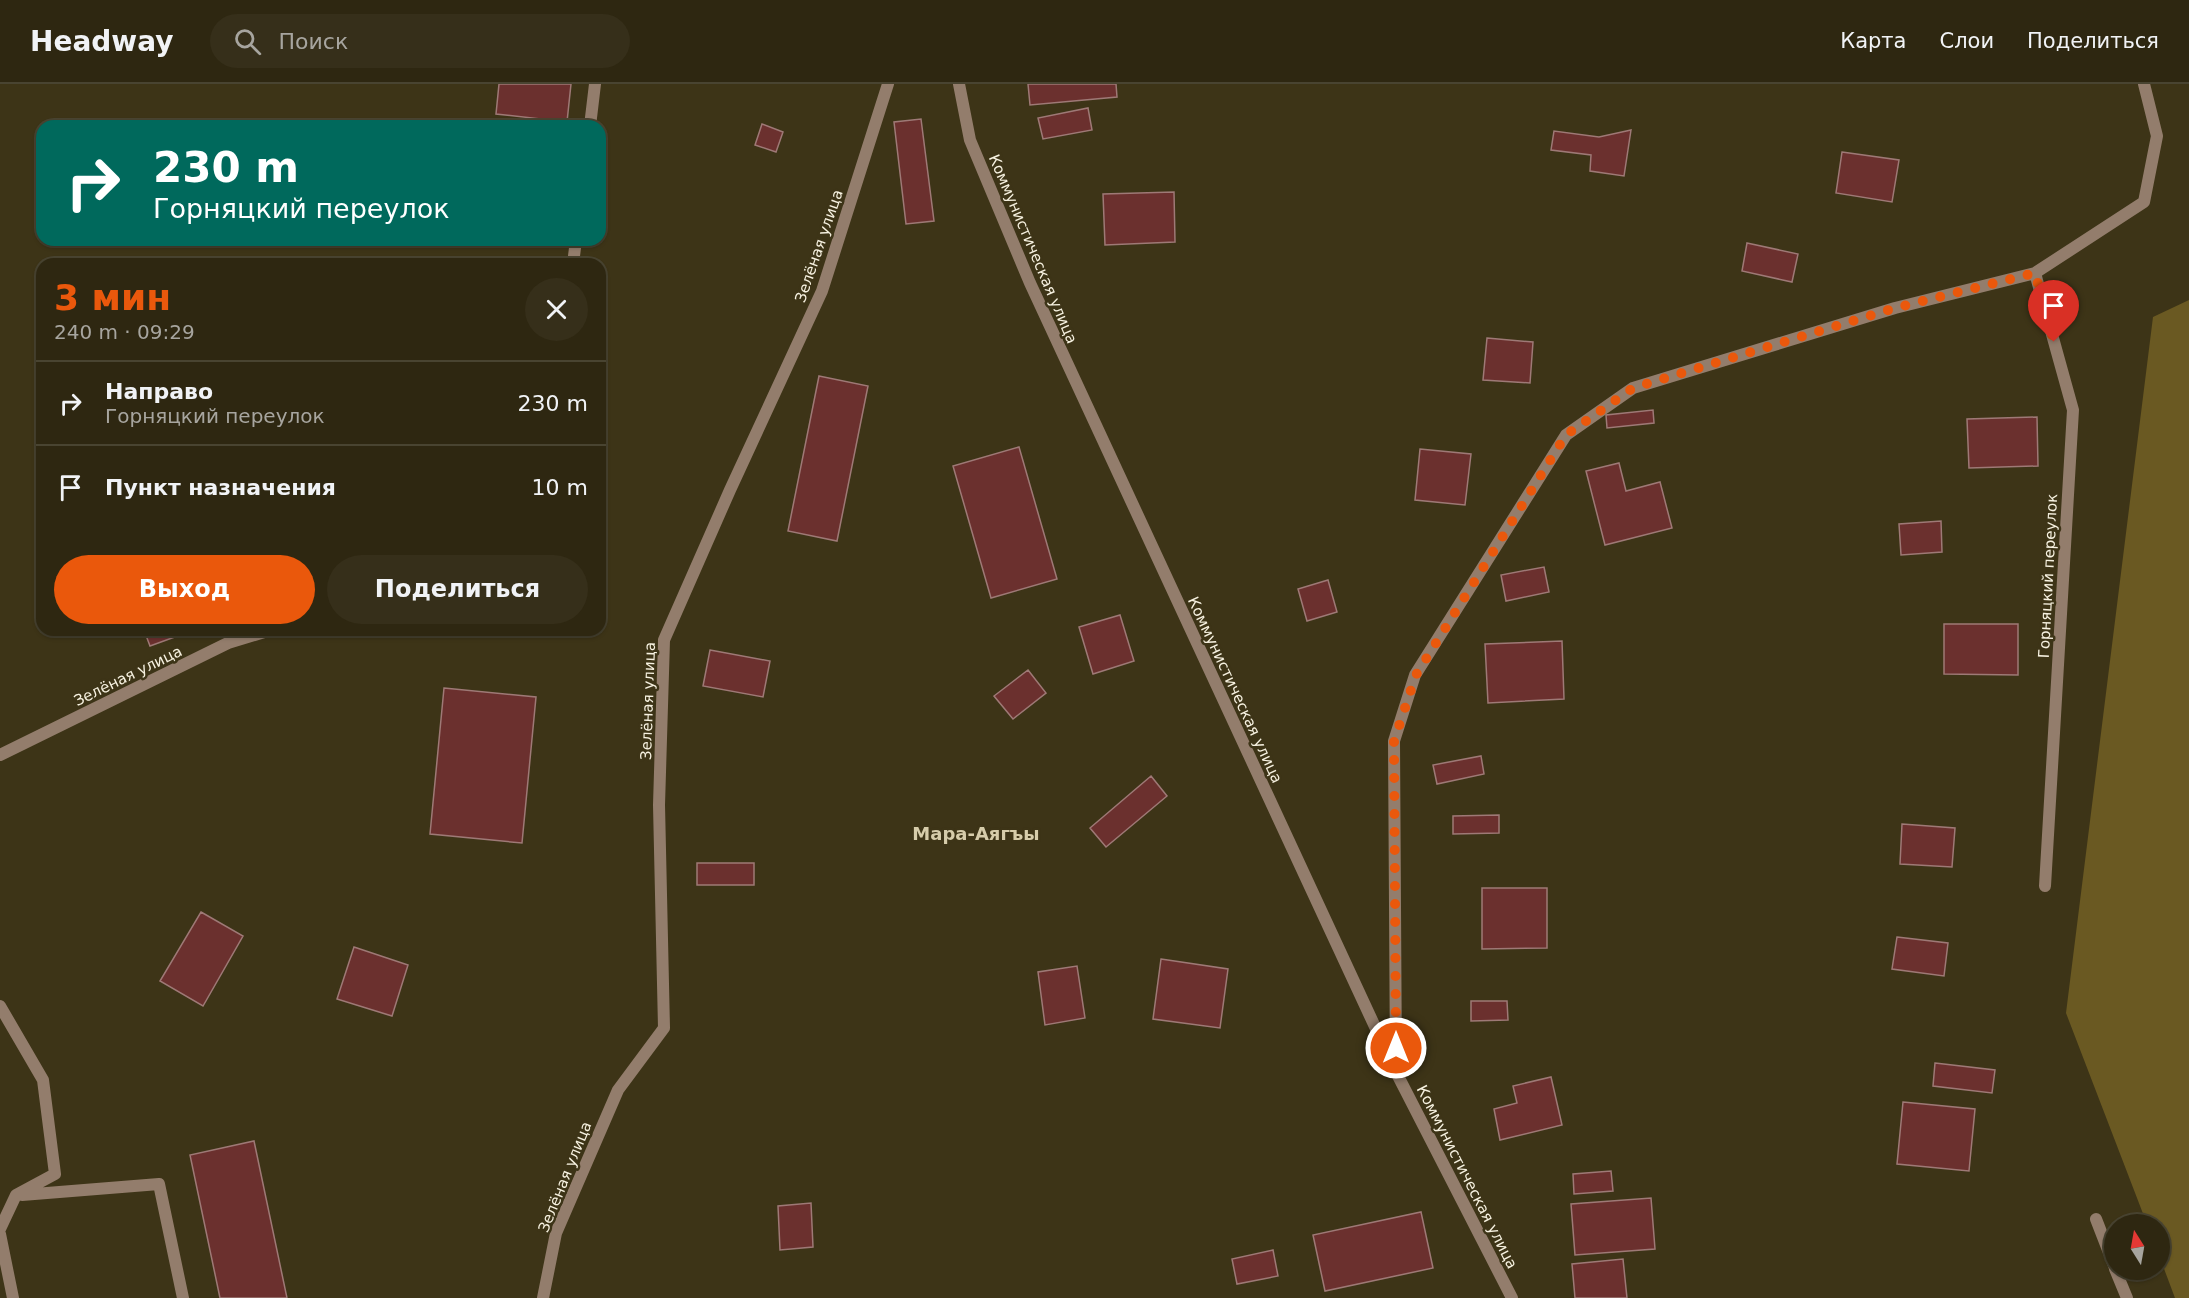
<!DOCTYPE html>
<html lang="ru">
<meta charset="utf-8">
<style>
:root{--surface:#2e2711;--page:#362f1a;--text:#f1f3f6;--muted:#a7a59f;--line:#494431;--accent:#ea580c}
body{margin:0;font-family:"DejaVu Sans",sans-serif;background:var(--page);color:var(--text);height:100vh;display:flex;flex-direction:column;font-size:22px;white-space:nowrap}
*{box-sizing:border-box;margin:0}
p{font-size:20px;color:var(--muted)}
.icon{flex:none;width:33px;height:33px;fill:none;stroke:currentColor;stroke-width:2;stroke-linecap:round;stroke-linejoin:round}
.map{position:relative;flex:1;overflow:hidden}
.sheet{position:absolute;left:36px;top:174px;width:570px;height:378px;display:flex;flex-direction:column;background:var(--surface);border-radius:18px;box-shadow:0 2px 4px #0004,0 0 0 2px var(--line)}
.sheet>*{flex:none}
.hud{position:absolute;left:36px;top:36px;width:570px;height:126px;border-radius:18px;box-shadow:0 2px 4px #0004,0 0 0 2px var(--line);background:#00695c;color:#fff;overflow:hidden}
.needle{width:39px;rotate:349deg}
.controls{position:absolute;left:2104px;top:1130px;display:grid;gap:12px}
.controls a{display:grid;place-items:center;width:66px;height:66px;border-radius:50%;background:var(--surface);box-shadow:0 2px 4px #0004,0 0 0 2px var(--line);font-size:30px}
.pin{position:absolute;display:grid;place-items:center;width:51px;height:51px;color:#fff;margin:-62px -26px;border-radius:50% 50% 50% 0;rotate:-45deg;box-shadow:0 0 6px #0007}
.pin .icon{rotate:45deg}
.me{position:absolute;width:66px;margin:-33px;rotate:0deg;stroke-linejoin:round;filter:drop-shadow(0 0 4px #0008)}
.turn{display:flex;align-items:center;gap:21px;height:126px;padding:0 18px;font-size:27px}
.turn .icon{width:78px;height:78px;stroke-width:2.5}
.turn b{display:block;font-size:42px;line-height:51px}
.round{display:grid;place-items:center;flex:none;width:63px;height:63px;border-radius:32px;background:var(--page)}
.summary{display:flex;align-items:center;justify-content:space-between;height:102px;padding:0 18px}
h1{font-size:36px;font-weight:700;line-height:45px;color:var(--accent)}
.cta{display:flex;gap:12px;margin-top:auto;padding:12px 18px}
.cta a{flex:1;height:69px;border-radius:36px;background:var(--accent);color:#fff;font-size:24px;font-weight:700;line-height:69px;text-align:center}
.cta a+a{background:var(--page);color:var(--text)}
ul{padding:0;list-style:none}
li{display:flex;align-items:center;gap:18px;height:84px;padding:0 18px;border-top:2px solid var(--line)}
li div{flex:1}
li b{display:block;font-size:22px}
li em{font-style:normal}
header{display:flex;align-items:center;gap:36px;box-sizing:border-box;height:84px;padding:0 30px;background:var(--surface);border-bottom:2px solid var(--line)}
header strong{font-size:28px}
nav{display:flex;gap:33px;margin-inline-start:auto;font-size:21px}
.search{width:420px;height:54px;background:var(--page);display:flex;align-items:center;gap:15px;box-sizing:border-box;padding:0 21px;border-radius:33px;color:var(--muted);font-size:22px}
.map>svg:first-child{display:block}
.green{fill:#6a5922}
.building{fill:#6b302e;stroke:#9e7976;stroke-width:1.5}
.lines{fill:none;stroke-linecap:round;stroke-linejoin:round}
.service{stroke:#937d6c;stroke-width:12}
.minor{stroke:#937d6c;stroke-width:12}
.tertiary{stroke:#937d6c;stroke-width:12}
.route{stroke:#ea580c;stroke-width:10;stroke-dasharray:0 18}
.labels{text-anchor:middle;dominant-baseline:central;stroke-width:5;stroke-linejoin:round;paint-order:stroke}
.street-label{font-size:15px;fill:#f7f2e1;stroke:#3d3417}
.quarter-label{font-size:18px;font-weight:bold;fill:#d6ccaa;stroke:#3d3417}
</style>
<header>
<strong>Headway</strong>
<div class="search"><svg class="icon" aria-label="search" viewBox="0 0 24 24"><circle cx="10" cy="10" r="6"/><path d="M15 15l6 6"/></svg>Поиск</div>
<nav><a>Карта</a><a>Слои</a><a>Поделиться</a></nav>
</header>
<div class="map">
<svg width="2189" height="1214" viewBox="0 0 2189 1214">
<rect width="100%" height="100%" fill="#3d3417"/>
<path class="green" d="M2189,216V1214H2175L2160,1174V1140H2147L2066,929L2153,233Z"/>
<path class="building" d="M499,0H571L567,38L496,30Z
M1028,0H1116L1117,13L1030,21Z
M1088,24L1092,46L1043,55L1038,34Z
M921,35L934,137L906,140L894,38Z
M762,40L783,48L776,68L755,61Z
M1631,46L1624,92L1590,87L1591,71L1551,66L1554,47L1599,53Z
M1842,68L1899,76L1892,118L1836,109Z
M1174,108L1175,158L1105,161L1103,110Z
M1747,159L1798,170L1792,198L1742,187Z
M1487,254L1533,258L1530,299L1483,296Z
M819,292L868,302L837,457L788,447Z
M1653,326L1654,339L1607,344L1606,331Z
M2037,333L2038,382L1969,384L1967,335Z
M1019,363L1057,495L991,514L953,382Z
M1420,365L1471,370L1465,421L1415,416Z
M1619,379L1626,407L1660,398L1672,444L1605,461L1586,387Z
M1941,437L1942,468L1901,471L1899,440Z
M1544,483L1549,508L1506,517L1501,491Z
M1328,496L1337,528L1307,537L1298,505Z
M1120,531L1134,577L1093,590L1079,543Z
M1944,540H2018V591L1944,590Z
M144,546H194L150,562Z
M1562,557L1564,615L1488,619L1485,560Z
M710,566L770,577L763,613L703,602Z
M1028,586L1046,609L1013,635L994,612Z
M444,604L536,613L522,759L430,750Z
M1481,672L1484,690L1437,700L1433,681Z
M1151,692L1167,712L1106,763L1090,744Z
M1499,731V749L1453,750V732Z
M1902,740L1955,744L1952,783L1900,780Z
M697,779H754V801H697Z
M1482,804H1547V864L1482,865Z
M201,828L243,852L203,922L160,897Z
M1897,853L1948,859L1944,892L1892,885Z
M354,863L408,881L392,932L337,915Z
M1161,875L1228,885L1220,944L1153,935Z
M1077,882L1085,934L1045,941L1038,888Z
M1471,917H1507L1508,936L1471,937Z
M1935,979L1995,986L1992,1009L1933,1002Z
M1551,993L1562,1041L1500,1056L1494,1025L1517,1019L1513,1002Z
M1903,1018L1975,1025L1969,1087L1897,1080Z
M254,1057L287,1214H220L190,1071Z
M1611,1087L1613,1107L1574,1110L1573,1090Z
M1651,1114L1655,1165L1575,1171L1571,1120Z
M811,1119L813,1163L780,1166L778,1122Z
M1421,1128L1433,1184L1325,1207L1313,1151Z
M1273,1166L1278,1192L1237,1200L1232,1175Z
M1623,1175L1627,1214H1575L1572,1180Z"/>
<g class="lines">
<path class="service" d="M0,922L43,996L55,1090L16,1111L0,1145
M22,1111L159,1100L183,1214
M0,1150L13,1214"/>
<path class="minor" d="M590,42L595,0
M573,180L576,156
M0,671L228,559L271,546
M2045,802L2073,326L2035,189L2144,118L2157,52L2144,0
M1396,988L1394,657L1415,591L1566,351L1633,304L1895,224L2035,189
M2096,1135L2115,1184
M2115,1185L2127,1214
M543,1214L556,1149L618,1006L664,944L659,721L664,556L730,406L822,207L888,0"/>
<path class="tertiary" d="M959,0L970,56L1030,199L1396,988L1512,1214"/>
</g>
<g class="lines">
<path class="route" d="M1396,964L1394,657L1416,591L1566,351L1633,304L1895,224L2035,189L2054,258"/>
</g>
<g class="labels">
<g class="street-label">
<text transform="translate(819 162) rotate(-71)">Зелёная улица</text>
<text transform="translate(1033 165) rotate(67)">Коммунистическая улица</text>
<text transform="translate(2048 492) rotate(-87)">Горняцкий переулок</text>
<text transform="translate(128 592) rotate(-26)">Зелёная улица</text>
<text transform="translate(1235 606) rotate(65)">Коммунистическая улица</text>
<text transform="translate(648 617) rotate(-88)">Зелёная улица</text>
<text transform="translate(565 1093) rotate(-68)">Зелёная улица</text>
<text transform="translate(1467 1093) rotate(63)">Коммунистическая улица</text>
</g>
<g class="quarter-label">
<text x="976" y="749">Мара-Аягъы</text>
</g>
</g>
</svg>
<div class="controls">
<a><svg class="needle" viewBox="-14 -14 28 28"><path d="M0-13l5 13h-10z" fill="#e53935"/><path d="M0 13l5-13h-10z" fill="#a7a59f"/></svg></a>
</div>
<div class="pin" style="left:2054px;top:258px;background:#d93025"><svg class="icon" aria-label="arrive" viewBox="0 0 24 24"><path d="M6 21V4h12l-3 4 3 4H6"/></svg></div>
<svg class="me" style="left:1396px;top:964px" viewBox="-20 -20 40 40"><circle r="17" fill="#ea580c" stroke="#fff" stroke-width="3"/><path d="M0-11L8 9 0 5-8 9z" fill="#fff"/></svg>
<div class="hud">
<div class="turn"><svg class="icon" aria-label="right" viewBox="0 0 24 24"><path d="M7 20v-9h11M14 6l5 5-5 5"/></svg><div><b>230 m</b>Горняцкий переулок</div></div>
</div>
<section class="sheet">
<div class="summary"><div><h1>3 мин</h1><p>240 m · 09:29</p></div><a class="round"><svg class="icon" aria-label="close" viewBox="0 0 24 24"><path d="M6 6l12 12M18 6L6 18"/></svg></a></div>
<ul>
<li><svg class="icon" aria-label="right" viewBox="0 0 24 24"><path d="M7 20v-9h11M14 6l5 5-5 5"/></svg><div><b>Направо</b><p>Горняцкий переулок</p></div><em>230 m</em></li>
<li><svg class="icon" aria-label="arrive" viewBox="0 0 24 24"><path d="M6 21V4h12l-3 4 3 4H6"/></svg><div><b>Пункт назначения</b></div><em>10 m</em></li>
</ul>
<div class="cta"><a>Выход</a><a>Поделиться</a></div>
</section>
</div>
